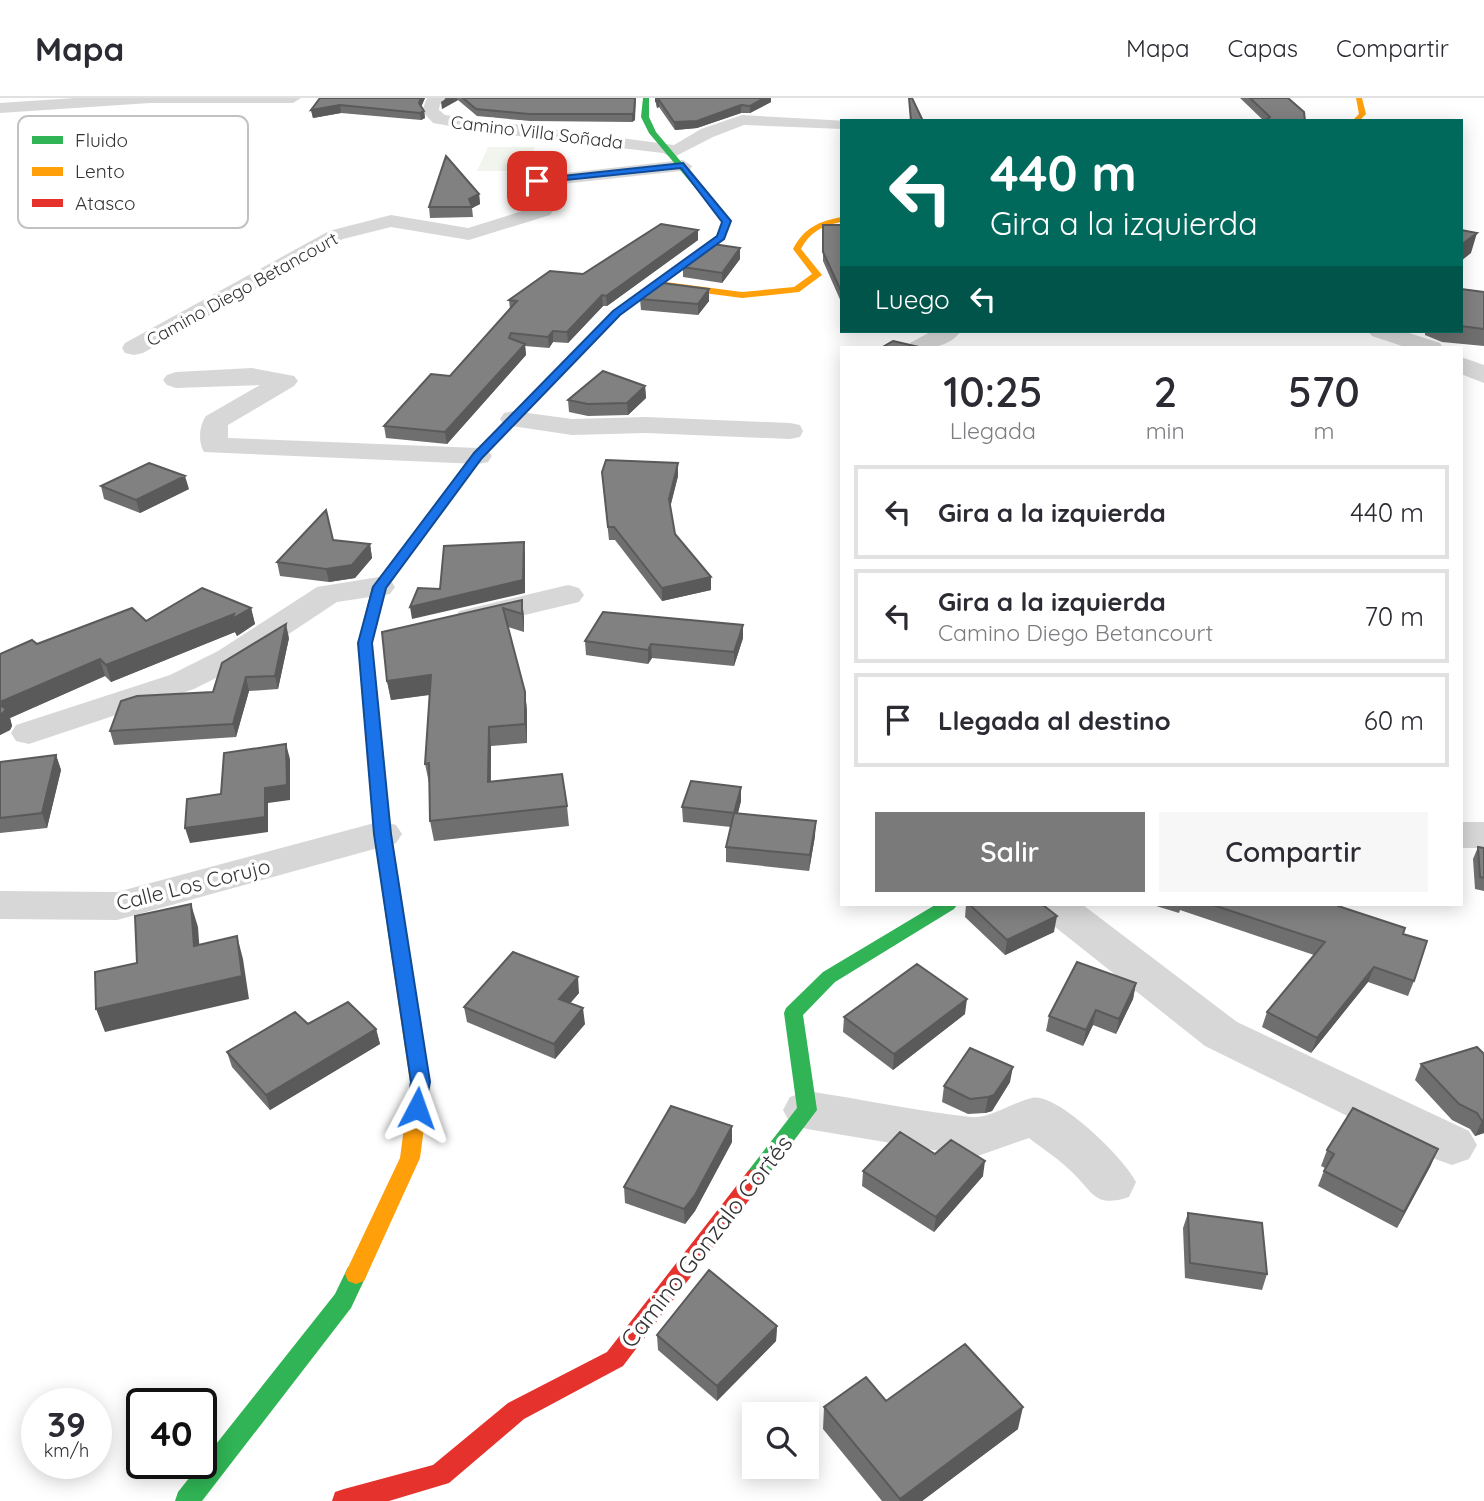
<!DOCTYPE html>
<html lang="es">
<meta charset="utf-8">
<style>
:root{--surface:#fff;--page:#f7f7f7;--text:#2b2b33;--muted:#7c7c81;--line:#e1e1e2;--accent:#7a7a7a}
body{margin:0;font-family:Quicksand,sans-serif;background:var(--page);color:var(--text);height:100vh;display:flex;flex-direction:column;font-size:26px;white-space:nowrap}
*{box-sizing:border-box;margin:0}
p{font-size:23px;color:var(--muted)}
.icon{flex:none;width:38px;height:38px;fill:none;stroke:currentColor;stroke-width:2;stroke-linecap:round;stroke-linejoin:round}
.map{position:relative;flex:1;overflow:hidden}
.panel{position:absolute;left:840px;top:248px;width:623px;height:560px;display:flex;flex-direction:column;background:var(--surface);border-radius:0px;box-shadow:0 4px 18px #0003}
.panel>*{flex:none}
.banner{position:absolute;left:840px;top:21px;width:623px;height:214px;border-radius:0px;box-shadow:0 4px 18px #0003;background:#00695c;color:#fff;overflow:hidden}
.tools{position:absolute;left:742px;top:1304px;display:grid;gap:14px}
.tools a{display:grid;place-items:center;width:77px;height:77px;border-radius:0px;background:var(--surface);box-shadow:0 4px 18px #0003;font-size:35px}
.speed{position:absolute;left:21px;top:1290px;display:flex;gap:14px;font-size:35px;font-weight:700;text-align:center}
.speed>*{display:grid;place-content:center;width:91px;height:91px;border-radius:50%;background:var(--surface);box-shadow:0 4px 18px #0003;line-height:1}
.speed small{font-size:18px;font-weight:400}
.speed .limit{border:4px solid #111;border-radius:10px;background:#fff;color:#111}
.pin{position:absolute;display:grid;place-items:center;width:60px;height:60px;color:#fff;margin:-30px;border-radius:14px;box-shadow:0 4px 10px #0006}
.me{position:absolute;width:77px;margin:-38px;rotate:4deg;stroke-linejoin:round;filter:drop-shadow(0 0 5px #0008)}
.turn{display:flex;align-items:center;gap:24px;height:147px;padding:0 35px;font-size:32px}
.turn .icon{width:91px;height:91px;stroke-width:2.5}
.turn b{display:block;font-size:49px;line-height:60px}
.then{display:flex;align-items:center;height:66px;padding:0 35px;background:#0003;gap:14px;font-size:26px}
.eta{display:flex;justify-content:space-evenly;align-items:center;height:119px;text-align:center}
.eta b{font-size:42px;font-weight:600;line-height:49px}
.cta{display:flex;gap:14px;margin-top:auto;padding:14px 35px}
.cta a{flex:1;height:80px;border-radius:0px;background:var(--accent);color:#fff;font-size:28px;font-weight:600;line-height:80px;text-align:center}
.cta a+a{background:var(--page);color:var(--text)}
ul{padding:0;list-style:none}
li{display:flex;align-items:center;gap:21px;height:94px;margin:0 14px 10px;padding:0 21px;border:4px solid var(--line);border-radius:0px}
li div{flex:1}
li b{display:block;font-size:26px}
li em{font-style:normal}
header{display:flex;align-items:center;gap:42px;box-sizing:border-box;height:98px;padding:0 35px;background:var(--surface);border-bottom:2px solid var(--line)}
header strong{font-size:33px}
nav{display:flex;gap:38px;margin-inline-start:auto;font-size:24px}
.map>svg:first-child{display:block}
.green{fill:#f1f5ed}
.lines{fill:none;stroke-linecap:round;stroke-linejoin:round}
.street{fill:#d7d7d7;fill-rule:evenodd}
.fast{fill:#30b455;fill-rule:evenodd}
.slow{fill:#ff9f0a;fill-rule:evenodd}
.jam{fill:#e5322d;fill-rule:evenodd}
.wall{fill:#6f6f6f}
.shaded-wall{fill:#5a5a5a}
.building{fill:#818181;stroke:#5a5a5a;stroke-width:2}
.route{fill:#1a73e8;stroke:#114b97;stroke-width:2}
.labels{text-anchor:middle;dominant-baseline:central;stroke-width:7;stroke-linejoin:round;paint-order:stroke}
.far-street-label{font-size:18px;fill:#333;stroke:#fff}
.street-label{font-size:21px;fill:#333;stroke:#fff}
.near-street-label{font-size:24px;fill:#333;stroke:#fff}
.key{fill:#fff;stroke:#c2c2c2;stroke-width:2}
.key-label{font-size:19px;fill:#333}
</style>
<header>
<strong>Mapa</strong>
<nav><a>Mapa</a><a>Capas</a><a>Compartir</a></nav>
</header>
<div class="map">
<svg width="1484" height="1403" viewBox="0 0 1484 1403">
<rect width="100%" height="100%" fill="#fff"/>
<path class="green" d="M488,49H535L526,73H477Z"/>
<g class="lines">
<path class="street" d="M75,0H301L293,5H150L0,15V5Z
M427,0H450L440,6L439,12L445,17L674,47L701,31L742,17L848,23H842V31L744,27L713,39L672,60L663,55L476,33L439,26L433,25L422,13Z
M683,62L692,68L690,72L544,88L553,113L550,117L469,142L391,129L343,141L143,255L134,257L125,255L122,250L125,245L329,133L391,117L468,130L532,110L523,85L530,79Z
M932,233H961C948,251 927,250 907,250L910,245Z
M1368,233H1403L1440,245L1443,250H1408L1372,238Z
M1461,259L1484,267V285L1461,276Z
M252,270L294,278L298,283L294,288L228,327V340L478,350L488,352L492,358L488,364L478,366L204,354C198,345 199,327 206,318L260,287L176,290L167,287L163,282L167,277L176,274Z
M513,313L572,321L646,319L790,325L800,327L803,333L800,339L790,341L646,335L572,337L504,327L500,321L504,315Z
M379,479L390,482L395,489L390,496L337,504L242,567L194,591L29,646L16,643L11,635L16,627L170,577L218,553L317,489Z
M568,487L579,490L584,497L579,504L471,530L459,527L455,520L459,513Z
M382,723L396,727L402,736L396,745L117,822L0,821V793L117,794Z
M1461,724H1484V750H1461Z
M1034,807H1083L1237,924L1469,1033L1477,1047L1469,1061L1452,1067L1435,1061L1205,948L1040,817Z
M807,993C861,1001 916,1013 971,1019C990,1021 1013,1004 1032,1000C1057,994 1125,1061 1136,1084L1129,1099C1096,1110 1094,1096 1073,1075C1060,1062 1043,1051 1029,1040L975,1059L807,1031L790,1025L783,1012L790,999Z"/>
<path class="fast" d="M643,0H649V19L656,34L731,123L723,141L689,166L682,164L716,138L723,123L649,35L641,19Z
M400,457L406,461L385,489L372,545L390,736L410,863L407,867H395L392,863L374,736L358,545L372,489L396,458Z
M935,807H957L954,811L835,884L803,917L817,1012L762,1085L755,1087L748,1085L745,1079L748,1073L797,1010L784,915L786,910L823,874Z
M356,1166L364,1169L367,1176L351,1210L202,1403H175L178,1394L335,1196L348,1169Z"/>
<path class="slow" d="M1356,0H1362L1366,16L1359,23H1352L1359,16Z
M842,119V124C823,127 810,134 801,151L822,177L799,194L742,200L658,189L653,186L658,183L742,194L794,189L812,176L793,151C804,130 819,123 842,119Z
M401,857L407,859L410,863L430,984L420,1060L364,1183L356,1186L348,1183L345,1176L400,1060L410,984L392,863L395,859Z"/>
<path class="jam" d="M683,162L690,164L620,217L517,323L482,360L404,464H396V458L474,356L509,319L614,213Z
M755,1071L762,1073L765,1079L762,1085L623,1268L524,1321L449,1385L389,1403H332L335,1394L344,1391L433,1367L508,1305L607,1254L748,1073Z"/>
</g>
<path class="wall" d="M320,0H425L421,8L424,13L425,20L421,22L341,15L313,20L311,12Z
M445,0H636L635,22L632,24L530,23L477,18L458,2L442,11Z
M655,0H771V4L750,15H741L697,30L675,32L659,9L657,10Z
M1240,0H1288L1305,23H1264Z
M479,96L480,106L472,110L473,119L430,120L429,109Z
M823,127H842V206L823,163Z
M698,132V142L607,208H603L568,245L553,244L549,250L525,248L526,257L447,346L386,340L384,328L450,278L510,211L509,202L583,176Z
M740,161L722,185L683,179V169Z
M1461,191L1484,194V248L1442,244L1425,237V233H1461Z
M640,201L709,203L698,217L641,212Z
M645,288L646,300L628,317L588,318L569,314L568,302Z
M678,378L670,409L675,436L711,479V492L662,503L615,442H609L603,387Z
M101,388L189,391L140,415L104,401Z
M333,442L370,446L372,460L355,480L329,484L280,478L277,464Z
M522,502L524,520V534L508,529L525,594L527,613V645L491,648V683L567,708L569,728L434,743L430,723L429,685L425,666L430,597L391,602L387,583L382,534Z
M251,510L255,526L237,538L235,534L111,584L105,578L10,620L12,628L10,632L0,637V556L146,523Z
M289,540L278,591L249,593L236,639L114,647L110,633L213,594Z
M743,540L734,568L652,560L648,566L586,557L585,543Z
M56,657L61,672L47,730L0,735V664Z
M741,703L738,715L815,738L809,773L726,764V749L731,729L683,724L682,709Z
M1478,749L1484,750V793L1475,791L1473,761Z
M966,807H1043L1054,834L1005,857L965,819Z
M1153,807H1338V808L1403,836L1414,883L1408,898L1368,884L1311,955L1262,929L1267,914L1314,857L1180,812L1179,815Z
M1136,885L1133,901L1116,936L1093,927L1083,948L1046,933L1049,918Z
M579,895L570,905L585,926L555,961L467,924L464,909Z
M965,916L893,972L843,934L844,919Z
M308,926L376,931L380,946L270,1012L232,969L227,954Z
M1484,956V1035L1475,1038L1470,1031L1452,1022L1415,982L1421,966Z
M1010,984L992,1013L985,1015L968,1016L942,1004L944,988Z
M732,1044L695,1113L685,1126L625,1105L624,1089Z
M1327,1052L1431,1067L1397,1130L1318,1088L1325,1070L1321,1068Z
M935,1056L983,1078L934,1134L862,1088L863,1073Z
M1188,1115L1267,1176L1262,1192L1185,1180L1183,1130Z
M777,1228L776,1243L717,1303L658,1252L657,1237Z
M886,1303L1018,1331L922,1403H882L823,1331L824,1309Z"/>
<path class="shaded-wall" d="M421,0H425L420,12L419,5Z
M447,0H457L458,2L442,11L441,4Z
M635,0V22L632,24V16Z
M764,0H771V4L750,15V8Z
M659,2V9L657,10L656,3Z
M340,7L341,15L313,20L311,12Z
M741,7V15L697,30L675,32L674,24Z
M424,13L425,20L421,22L420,15Z
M479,96L480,106L472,110L469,101Z
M698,132V142L607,208L606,198Z
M1477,135L1471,155L1461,163V147Z
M740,150V161L722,185V175Z
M709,191V203L698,217V206Z
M602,197L603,208L568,245L567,234Z
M553,233V244L549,250L548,239Z
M525,246L526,257L447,346L445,334Z
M645,288L646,300L628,317L627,305Z
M678,365V378L669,414V401Z
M185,378L189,391L140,415L136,402Z
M524,444L525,456V495L412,521L410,509Z
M370,446L372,460L355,480L329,484L326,471Z
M711,479V492L662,503V490Z
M522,502L524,520V534L522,516Z
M251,510L255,526L237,538L235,534L111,584L106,567Z
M286,526L289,540L278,591L275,578Z
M743,527V540L734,568V554Z
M651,546L652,560L648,566V552Z
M100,561L105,578L10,620L12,628L10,632L0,637V604Z
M431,577L434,596L391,602L387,583Z
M246,579L249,593L236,639L233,626Z
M525,594L527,613V645L525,626Z
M489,629L491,648L490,703L488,684Z
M286,646L290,661V702L268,705V734L190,745L185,730Z
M56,657L61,672L47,730L42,715Z
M741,689V703L734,730V715Z
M816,723L815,738L809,773L810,757Z
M191,806L198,829L201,870L194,848Z
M1057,818L1054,834L1005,857L1007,842Z
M237,838L243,861L249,901L105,934L96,911Z
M1374,869L1368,884L1311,955L1317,940Z
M578,879L579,895L561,916L559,901Z
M1136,885L1133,901L1116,936L1119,921Z
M967,901L965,916L893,972L894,956Z
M583,910L585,926L555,961L554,946Z
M1096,912L1093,927L1083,948L1086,932Z
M376,931L380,946L270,1012L266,997Z
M1013,969L1010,984L992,1013L985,1015L988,999Z
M1484,1022V1035L1475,1038L1482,1023Z
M732,1028V1044L695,1113L685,1126L684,1111Z
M1438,1051L1431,1067L1397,1130L1404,1114Z
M985,1063L983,1078L934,1134L936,1119Z
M777,1228L776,1243L717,1303V1288Z
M1023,1309L1018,1331L922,1403H900V1401Z"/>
<path class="building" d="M320,0H421L419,5L424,13L420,15L340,7L311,12Z
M463,0H635L634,15L632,16H529L476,11Z
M656,0H764L750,8L741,7L697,23L674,24L659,2L656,3Z
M909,0H912L923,23H911Z
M1250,0H1288L1304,14L1305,23H1265L1270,19Z
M446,58L479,96L469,101L472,109H429Z
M661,126L698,132L606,198L602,197L567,234L553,233L548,239L511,235L509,240L525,246L445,334L384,328L431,276L450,278L517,203L509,202L550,173L583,176Z
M823,127H842V195L823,154Z
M1461,132L1477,135L1461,147Z
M713,146L740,150L722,175L683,169Z
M662,185L709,191L698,206L640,201Z
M1461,191L1484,194V231L1461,228Z
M893,243L923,250H881Z
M603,273L645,288L627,305L588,306L568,302Z
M606,362L678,365L669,401L675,436L711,479L662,490L614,429H608L602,374Z
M149,365L185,378L136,402L101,388Z
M326,412L333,442L370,446L352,467L326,471L277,464Z
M524,444L523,482L410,509L418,490L440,491L444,448Z
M202,490L251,510L232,521L234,516L106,567L100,561L0,604V556L32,542L37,546L132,510L146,523Z
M522,502V516L503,510L525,594V626L489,629L488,684L562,676L567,708L430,723L429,665L425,666L431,577L387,583L382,534Z
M603,514L743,527L734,554L651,546L648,552L585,543Z
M286,526L275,578L246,579L233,626L110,633L121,603L137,598L213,594L222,565Z
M0,607L6,611L3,615L0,616Z
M286,646L287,687L265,690V719L185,730L187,701L221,696L224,655Z
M56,657L42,715L0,720V664Z
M691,683L741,689L734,715L682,709Z
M734,715L816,723L810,757L726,749Z
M1478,749L1484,750V780L1480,779Z
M191,806L194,848L237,838L242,878L96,911L95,874L137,865L135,818Z
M970,807H1043L1057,818L1007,842Z
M1213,807H1338V808L1405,830L1403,836L1427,843L1414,883L1374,869L1317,940L1267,914L1325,844Z
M513,854L578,879L559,901L583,910L554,946L464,909Z
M1077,864L1136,885L1119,921L1096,912L1086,932L1049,918Z
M917,866L967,901L894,956L844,919Z
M348,904L376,931L266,997L227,954L295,914L308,926Z
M1477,949L1484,956V1022L1482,1023L1477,1015L1459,1006L1421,966Z
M970,950L1013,969L994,997L988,999L970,1001L944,988Z
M671,1008L732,1028L695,1097L684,1111L624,1089Z
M1353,1010L1438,1051L1404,1114L1324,1073L1334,1056L1327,1052Z
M900,1034L935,1056L951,1042L985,1063L936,1119L863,1073Z
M1188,1115L1262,1125L1267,1176L1190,1165Z
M709,1172L777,1228L717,1288L657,1237Z
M965,1246L1023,1309L900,1401L824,1309L866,1279L886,1303Z"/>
<path class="route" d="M683,65L731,123L724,141L620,217L482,360L386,490L372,545L391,736L430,984L424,1015L417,1017L410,1015L407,1010L411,984L374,736L358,545L373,489L474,355L613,213L717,138L722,124L681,70L537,85L534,81Z"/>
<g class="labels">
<g class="far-street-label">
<text transform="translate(537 34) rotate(7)">Camino Villa Soñada</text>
<text transform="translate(242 191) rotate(-29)">Camino Diego Betancourt</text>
</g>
<g class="street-label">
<text transform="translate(193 786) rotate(-14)">Calle Los Corujo</text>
</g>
<g class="near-street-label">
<text transform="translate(706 1143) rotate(-52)">Camino Gonzalo Cortés</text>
</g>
</g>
<rect x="18" y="18" width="230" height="112" rx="10" class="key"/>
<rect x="32" y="38" width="31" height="8" fill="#30b455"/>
<rect x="32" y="69" width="31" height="9" fill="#ff9f0a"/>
<rect x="32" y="101" width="31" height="8" fill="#e5322d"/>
<g class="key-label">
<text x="75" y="49">Fluido</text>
<text x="75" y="80">Lento</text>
<text x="75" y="112">Atasco</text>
</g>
</svg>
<div class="tools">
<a><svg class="icon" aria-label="search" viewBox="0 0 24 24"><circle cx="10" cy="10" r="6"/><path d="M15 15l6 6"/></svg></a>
</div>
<div class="speed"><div>39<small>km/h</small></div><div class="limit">40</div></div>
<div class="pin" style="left:537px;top:83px;background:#d93025"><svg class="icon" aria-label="arrive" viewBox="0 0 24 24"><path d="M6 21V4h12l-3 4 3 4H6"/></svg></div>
<svg class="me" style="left:417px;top:1010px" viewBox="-20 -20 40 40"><path d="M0-17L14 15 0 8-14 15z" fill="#1a73e8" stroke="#fff" stroke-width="4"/></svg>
<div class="banner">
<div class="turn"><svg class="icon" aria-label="left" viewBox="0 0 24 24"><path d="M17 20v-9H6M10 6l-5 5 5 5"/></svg><div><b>440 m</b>Gira a la izquierda</div></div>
<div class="then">Luego<svg class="icon" aria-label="left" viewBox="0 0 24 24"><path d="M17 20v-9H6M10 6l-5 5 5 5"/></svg></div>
</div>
<section class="panel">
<div class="eta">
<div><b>10:25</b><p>Llegada</p></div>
<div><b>2</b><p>min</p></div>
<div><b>570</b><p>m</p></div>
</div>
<ul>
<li><svg class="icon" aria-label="left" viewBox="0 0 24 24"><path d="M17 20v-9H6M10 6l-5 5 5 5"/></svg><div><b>Gira a la izquierda</b></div><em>440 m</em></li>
<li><svg class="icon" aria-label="left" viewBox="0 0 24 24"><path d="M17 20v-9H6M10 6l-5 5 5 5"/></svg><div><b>Gira a la izquierda</b><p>Camino Diego Betancourt</p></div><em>70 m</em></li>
<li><svg class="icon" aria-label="arrive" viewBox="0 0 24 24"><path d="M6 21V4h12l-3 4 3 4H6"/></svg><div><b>Llegada al destino</b></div><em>60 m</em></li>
</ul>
<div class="cta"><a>Salir</a><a>Compartir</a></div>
</section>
</div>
